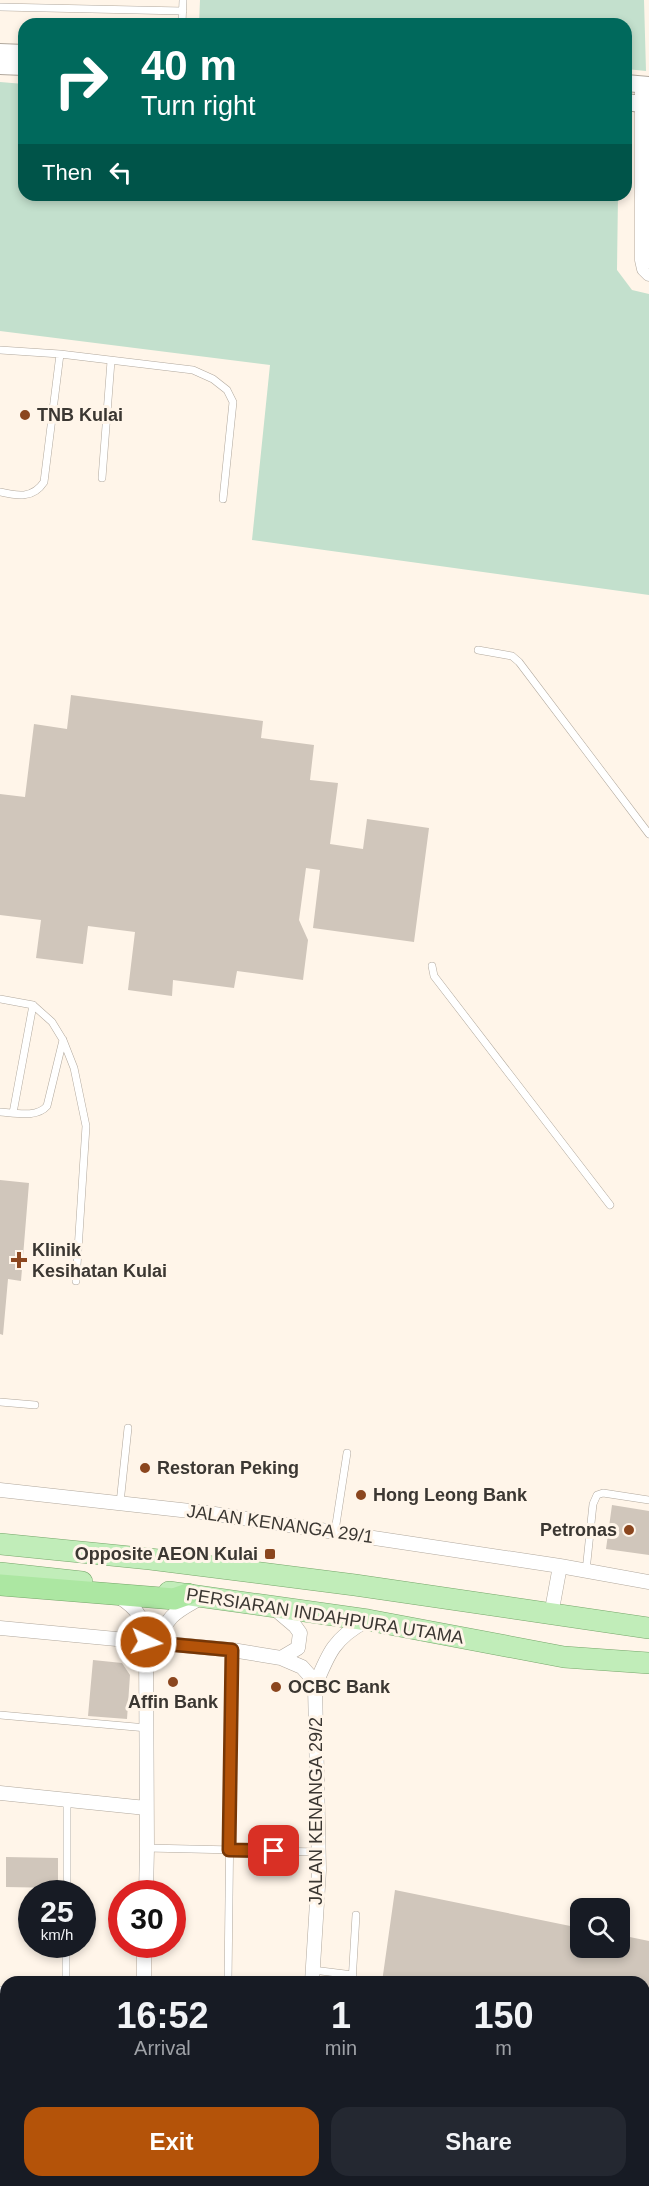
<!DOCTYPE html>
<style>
:root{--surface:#171b24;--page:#242831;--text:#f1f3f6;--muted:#9ea1a6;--accent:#b45309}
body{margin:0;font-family:Arial,sans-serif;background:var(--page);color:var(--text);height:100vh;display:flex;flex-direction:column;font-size:22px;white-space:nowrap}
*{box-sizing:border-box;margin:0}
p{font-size:20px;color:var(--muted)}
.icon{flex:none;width:33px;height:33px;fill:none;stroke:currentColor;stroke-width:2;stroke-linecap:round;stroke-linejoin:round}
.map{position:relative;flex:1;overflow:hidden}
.sheet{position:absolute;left:0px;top:1976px;width:650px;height:212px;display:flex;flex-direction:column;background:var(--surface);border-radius:18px 18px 0 0;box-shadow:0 3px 9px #0003}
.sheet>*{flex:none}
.top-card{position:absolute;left:18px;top:18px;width:614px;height:183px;border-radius:18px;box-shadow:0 3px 9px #0003;background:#00695c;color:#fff;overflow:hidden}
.tools{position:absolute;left:570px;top:1898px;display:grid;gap:12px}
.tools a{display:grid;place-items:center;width:60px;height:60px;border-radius:12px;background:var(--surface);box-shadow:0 3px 9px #0003;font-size:30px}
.speed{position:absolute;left:18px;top:1880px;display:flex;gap:12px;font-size:30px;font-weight:700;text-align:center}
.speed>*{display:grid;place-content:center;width:78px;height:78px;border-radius:50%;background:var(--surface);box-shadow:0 3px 9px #0003;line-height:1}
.speed small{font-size:15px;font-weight:400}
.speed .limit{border:9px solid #d22;background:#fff;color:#111}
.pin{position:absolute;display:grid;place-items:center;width:51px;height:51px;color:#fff;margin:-26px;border-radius:12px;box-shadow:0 3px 9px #0006}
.me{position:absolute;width:66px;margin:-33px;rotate:95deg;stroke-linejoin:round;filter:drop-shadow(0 0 4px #0008)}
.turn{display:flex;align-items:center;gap:21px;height:126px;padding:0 24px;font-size:27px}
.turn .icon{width:78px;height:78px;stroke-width:2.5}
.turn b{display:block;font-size:42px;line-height:51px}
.then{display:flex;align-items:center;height:57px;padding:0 24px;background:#0003;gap:12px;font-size:22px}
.eta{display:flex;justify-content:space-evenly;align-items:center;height:102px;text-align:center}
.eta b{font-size:36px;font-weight:800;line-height:42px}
.button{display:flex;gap:12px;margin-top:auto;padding:12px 24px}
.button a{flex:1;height:69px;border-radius:18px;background:var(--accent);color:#fff;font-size:24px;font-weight:800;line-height:69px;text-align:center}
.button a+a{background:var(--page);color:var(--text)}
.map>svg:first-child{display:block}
.green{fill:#c3e0cd}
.building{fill:#d0c6bb}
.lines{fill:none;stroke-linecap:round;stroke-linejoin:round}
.service-casing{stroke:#b1a89d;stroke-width:8}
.minor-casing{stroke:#b1a89d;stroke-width:15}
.tertiary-casing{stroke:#b1a89d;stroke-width:18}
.primary-casing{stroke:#77a66b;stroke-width:22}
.trunk-casing{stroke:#77a66b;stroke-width:22}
.service{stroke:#fff;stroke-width:7}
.minor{stroke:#fff;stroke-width:14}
.tertiary{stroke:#fff;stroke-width:16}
.primary{stroke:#c1edb9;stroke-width:21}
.trunk{stroke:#ace7a2;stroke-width:21}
.route-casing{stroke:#753606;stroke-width:15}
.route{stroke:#b45309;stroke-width:10}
.poi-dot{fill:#8b461e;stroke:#fff5e9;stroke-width:2}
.labels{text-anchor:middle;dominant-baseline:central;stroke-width:6;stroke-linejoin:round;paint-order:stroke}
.poi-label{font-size:18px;font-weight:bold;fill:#3b3732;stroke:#fff5e9;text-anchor:start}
.street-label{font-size:18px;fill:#3b3732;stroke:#fff5e9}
</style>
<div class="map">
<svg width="649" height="2186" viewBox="0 0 649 2186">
<rect width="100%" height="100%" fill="#fff5e9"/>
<path class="green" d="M200,0H644L646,71L626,69V24H199Z
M0,82L24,84V195H618L617,270L632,290L649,294V595L252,540L270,365L0,331Z"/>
<path class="building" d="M71,695L263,721L261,738L314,745L310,780L338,783L330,844L363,849L367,819L429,828L414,942L313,928L320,870L306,868L299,920L308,940L303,980L237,971L234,988L173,980L172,996L128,990L135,932L88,926L83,964L36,958L41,920L0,915V794L25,797L34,724L67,729Z
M0,1180L29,1183L21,1281L8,1279L3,1335L0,1334Z
M612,1505L649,1511V1555L606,1549Z
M93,1660L122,1663L130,1675L127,1719L88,1716Z
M6,1857L58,1858V1888L6,1887Z
M395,1890L580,1928V1947H620V1935L649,1941V2150L644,2149V1982H382Z"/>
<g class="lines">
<defs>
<path id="service" d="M0,7L183,11
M182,24L183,0
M0,350L60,354
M102,478L111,361
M0,492C17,496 33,499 44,482L60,354L193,370L213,379L227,390L233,402L223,499
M478,650L512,656L519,662L649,834
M432,966L434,976L610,1205
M0,999L33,1005L52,1022L63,1040L74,1068L86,1126L76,1281
M0,1112C15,1113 37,1118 47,1106L63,1040
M13,1113L33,1005
M0,1402L35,1405
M120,1503L128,1428
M335,1531L347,1453
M586,1571L593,1504L597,1495L603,1493L649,1500
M0,1715L147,1728
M147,1848L318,1852
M67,1893V1800
M313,1970L353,1975
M66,1982V1944
M228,1982L232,1650
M352,1982L356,1915
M0,1990H6
M0,2180H6
M61,2186V2181
M217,2186V2181"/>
<path id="minor" d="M642,84V260L644,269L649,274
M0,1490L208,1513L560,1566L649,1582
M119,1597C139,1609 143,1619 146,1642L147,1848L146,1893
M275,1609L295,1626L300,1633L298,1648L281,1658
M551,1615L560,1566
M0,1628L232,1650L281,1658L302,1667L310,1676L315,1686L319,1870L312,1982
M160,1643C164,1615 180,1610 202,1597
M315,1686C328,1654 334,1638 366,1621
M0,1793L146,1808
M144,1982V1944
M142,2186V2181
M303,2186V2181"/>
<path id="tertiary" d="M0,52L24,53
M0,66L24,67
M626,83L649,85
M626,102L649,105"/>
<path id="primary" d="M0,1544L150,1559L355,1585L649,1628
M0,1573L82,1582
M169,1592L368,1620L564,1657L649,1663"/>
<path id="trunk" d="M0,1585L174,1599L188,1594"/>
</defs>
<use href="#service" class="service-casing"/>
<use href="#minor" class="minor-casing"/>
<use href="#tertiary" class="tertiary-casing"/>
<use href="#primary" class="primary-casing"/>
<use href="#trunk" class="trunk-casing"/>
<use href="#service" class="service"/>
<use href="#minor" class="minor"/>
<use href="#tertiary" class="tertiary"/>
<use href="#primary" class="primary"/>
<use href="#trunk" class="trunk"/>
</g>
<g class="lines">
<defs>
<path id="route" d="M146,1642L232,1650L229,1850L274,1851"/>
</defs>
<use href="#route" class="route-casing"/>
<use href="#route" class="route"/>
</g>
<g class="poi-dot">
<circle cx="25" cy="415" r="6"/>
<path d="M16 1251h6v6h6v6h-6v6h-6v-6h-6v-6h6z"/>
<circle cx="145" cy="1468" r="6"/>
<circle cx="361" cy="1495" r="6"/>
<circle cx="629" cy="1530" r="6"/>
<rect x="264" y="1548" width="12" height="12" rx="3"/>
<circle cx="173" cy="1682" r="6"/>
<circle cx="276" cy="1687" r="6"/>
</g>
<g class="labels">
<g class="poi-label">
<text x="37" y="415">TNB Kulai</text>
<text x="32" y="1250">Klinik<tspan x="32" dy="21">Kesihatan Kulai</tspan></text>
<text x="157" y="1468">Restoran Peking</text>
<text x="373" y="1495">Hong Leong Bank</text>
<text x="617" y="1530" text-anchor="end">Petronas</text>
<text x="258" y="1554" text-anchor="end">Opposite AEON Kulai</text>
<text x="288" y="1687">OCBC Bank</text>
<text x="173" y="1702" text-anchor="middle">Affin Bank</text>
</g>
<g class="street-label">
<text transform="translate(280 1524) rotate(8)">JALAN KENANGA 29/1</text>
<text transform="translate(325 1616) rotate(9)">PERSIARAN INDAHPURA UTAMA</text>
<text transform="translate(316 1811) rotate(-90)">JALAN KENANGA 29/2</text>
</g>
</g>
</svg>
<div class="tools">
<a><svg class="icon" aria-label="search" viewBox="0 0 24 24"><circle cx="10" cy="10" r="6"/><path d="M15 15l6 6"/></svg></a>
</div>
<div class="speed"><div>25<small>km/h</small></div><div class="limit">30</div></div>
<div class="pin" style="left:274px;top:1851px;background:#d93025"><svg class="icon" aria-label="arrive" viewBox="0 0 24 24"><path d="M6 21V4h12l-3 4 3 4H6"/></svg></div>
<svg class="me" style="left:146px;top:1642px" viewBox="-20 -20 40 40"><circle r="17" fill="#b45309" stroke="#fff" stroke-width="3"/><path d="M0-11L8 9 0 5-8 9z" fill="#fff"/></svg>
<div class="top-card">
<div class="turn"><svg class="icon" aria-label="right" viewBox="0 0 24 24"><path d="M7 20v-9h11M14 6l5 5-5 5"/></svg><div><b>40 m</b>Turn right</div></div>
<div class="then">Then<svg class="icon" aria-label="left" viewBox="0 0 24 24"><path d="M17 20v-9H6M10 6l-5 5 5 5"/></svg></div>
</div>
<section class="sheet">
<div class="eta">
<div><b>16:52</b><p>Arrival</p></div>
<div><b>1</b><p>min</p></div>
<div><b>150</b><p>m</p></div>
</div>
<div class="button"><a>Exit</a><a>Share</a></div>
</section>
</div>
